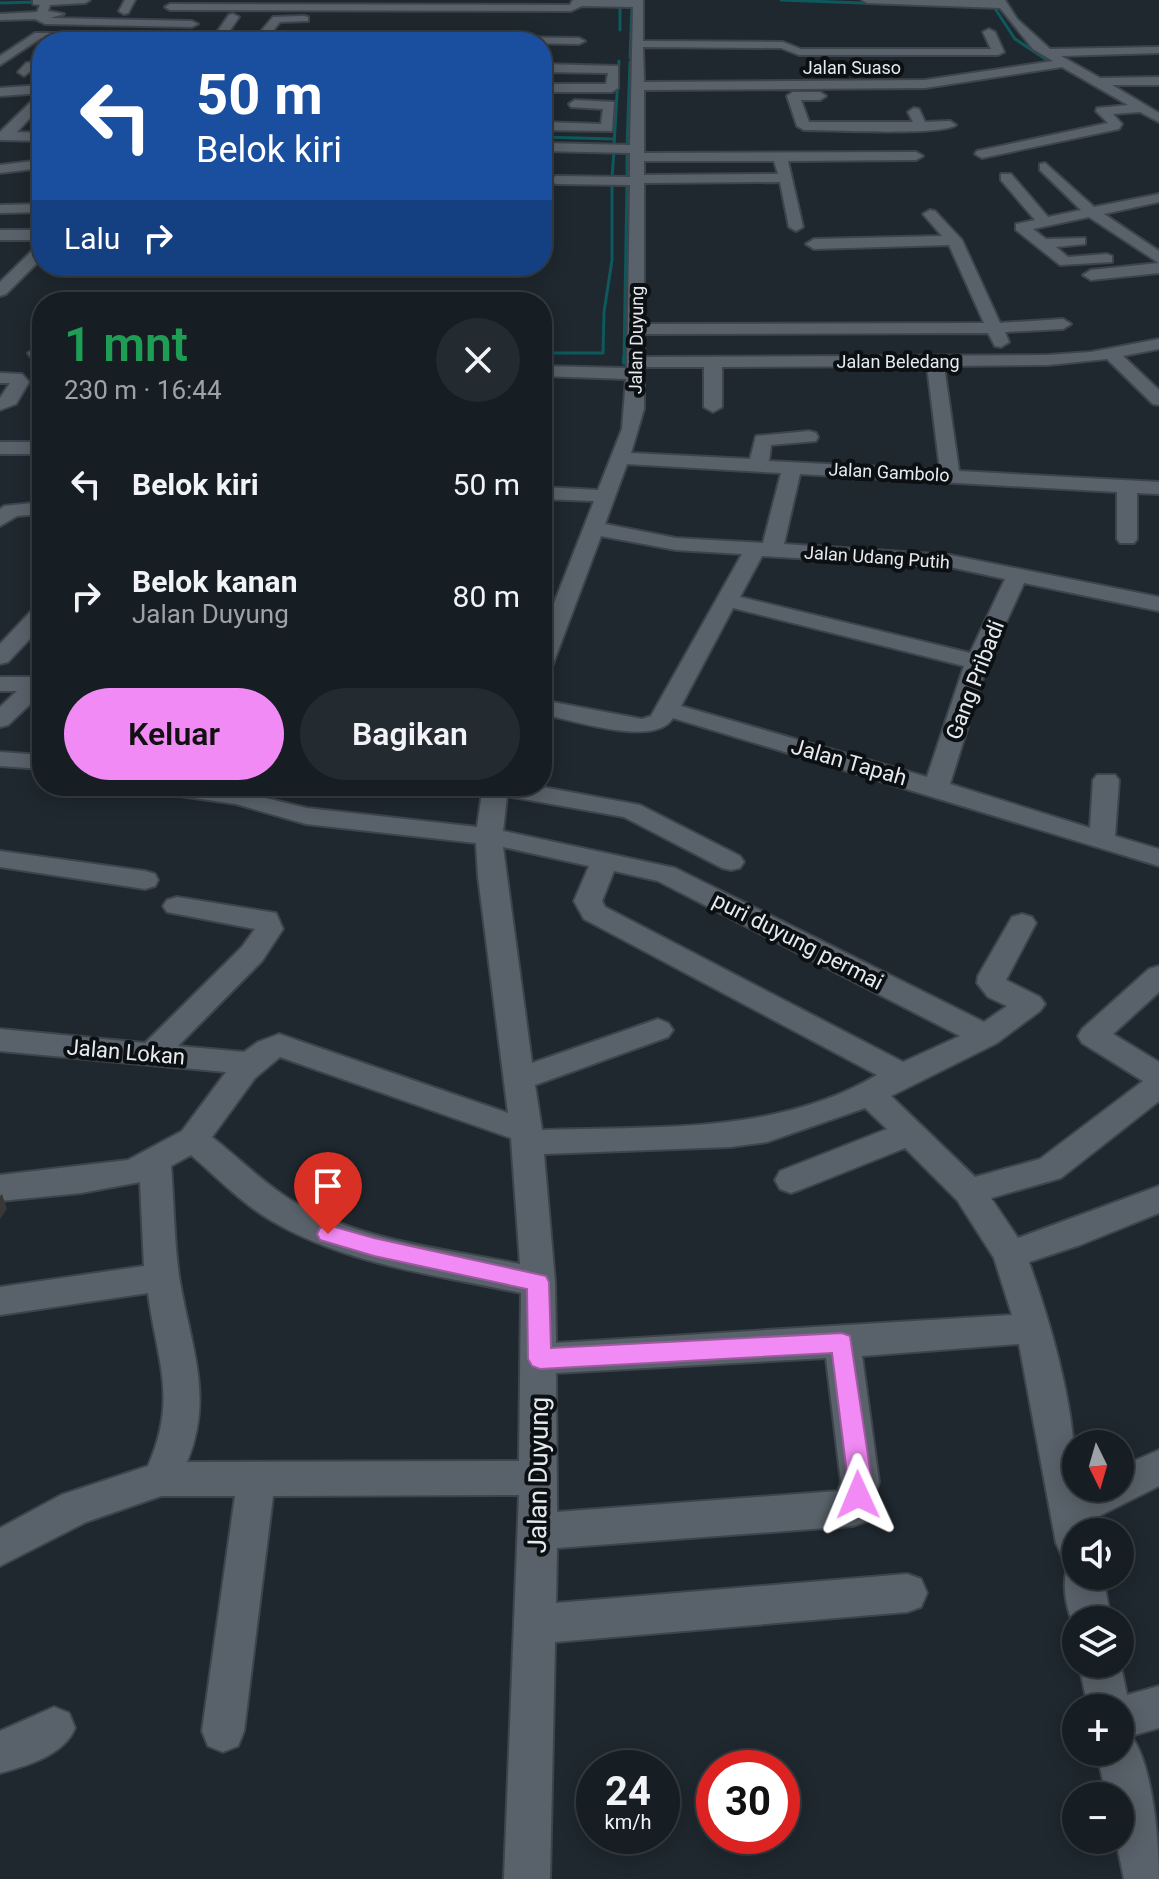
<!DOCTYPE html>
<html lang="id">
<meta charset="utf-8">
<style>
:root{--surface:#171e23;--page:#242b30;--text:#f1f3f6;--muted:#9ea2a6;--line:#363c41;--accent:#f18af4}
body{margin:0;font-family:Roboto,sans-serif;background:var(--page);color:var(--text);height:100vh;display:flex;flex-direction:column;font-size:30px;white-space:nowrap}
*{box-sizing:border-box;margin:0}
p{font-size:26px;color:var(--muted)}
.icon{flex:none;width:44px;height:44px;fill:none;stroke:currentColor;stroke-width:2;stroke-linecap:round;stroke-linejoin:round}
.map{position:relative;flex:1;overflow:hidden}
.drawer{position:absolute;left:32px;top:292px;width:520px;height:504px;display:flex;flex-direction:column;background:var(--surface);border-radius:32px;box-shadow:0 4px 20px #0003,0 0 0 2px var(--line)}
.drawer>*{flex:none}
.guide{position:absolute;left:32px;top:32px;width:520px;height:244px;border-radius:32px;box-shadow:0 4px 20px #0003,0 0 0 2px var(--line);background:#1a4fa0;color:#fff;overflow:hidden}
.needle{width:52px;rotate:175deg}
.controls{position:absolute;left:1062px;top:1430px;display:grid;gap:16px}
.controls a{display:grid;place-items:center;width:72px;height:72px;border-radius:50%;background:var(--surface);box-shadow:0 4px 20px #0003,0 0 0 2px var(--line);font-size:40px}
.speed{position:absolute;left:576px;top:1750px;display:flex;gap:16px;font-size:40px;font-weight:700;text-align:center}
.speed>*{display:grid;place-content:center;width:104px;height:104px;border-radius:50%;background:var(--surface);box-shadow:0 4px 20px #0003,0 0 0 2px var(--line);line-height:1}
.speed small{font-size:20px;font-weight:400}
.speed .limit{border:12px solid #d22;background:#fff;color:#111}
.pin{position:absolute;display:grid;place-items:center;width:68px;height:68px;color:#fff;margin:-82px -34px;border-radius:50% 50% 50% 0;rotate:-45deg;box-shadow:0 0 8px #0007}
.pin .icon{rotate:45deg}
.me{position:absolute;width:88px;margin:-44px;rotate:359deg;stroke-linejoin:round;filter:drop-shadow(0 0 6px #0008)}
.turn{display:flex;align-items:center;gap:28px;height:168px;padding:0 32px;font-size:36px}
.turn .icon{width:104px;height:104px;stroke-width:2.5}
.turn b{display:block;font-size:56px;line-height:68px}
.then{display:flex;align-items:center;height:76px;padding:0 32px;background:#0003;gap:16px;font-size:30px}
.round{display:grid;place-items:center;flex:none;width:84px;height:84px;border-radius:42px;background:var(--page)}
.summary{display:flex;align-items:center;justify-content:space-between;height:136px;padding:0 32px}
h1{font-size:48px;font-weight:600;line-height:60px;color:#1e9e55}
.cta{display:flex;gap:16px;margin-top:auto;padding:16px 32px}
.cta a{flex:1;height:92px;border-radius:48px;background:var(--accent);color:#111;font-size:32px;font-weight:600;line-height:92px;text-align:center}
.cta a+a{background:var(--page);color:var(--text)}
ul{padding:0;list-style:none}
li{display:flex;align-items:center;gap:24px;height:112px;padding:0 32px}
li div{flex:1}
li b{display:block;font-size:30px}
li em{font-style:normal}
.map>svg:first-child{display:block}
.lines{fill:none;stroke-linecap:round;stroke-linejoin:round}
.stream-far1{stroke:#0d595d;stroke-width:3}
.stream{stroke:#0d595d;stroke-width:4}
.minor-casing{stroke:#3e444b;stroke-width:4}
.minor{fill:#59626a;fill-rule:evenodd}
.shaded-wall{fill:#3a3837}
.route{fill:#f18af4;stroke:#9d5a9f;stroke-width:2}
.labels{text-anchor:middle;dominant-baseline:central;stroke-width:8;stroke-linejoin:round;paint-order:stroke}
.far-street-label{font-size:18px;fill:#e5eaef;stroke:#0c1013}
.street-label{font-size:22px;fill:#e5eaef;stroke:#0c1013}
.near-street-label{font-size:26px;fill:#e5eaef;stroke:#0c1013}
</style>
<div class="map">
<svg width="1159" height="1879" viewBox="0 0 1159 1879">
<rect width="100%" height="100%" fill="#1f282f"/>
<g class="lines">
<path class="stream-far1" d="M781,0L916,5
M0,3L39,2
M620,5V30
M987,7H994L1015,39L1047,60
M630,58L632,5
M542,137L614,139
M614,146L619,61
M627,147L630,62
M627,151V179
M612,178L614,151
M542,353H603L604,312L612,260V183
M624,360L627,184"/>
<path class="stream" d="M624,363V358"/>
<defs>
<path id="minor" d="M33,0H90L85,3L50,5L48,11L64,14L50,18L192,21L198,24L192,27L45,24L35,19L0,20V14L37,12L40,5L33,4Z
M125,0H135L128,13L124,14L119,11Z
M573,0H643V41L783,42L801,49H991L983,32L989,29L995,32L1004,52L998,55H799L781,48L643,47L644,82L925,80L1053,61L1033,49L1000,8L867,3L862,0H1005L1017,19L1050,49L1159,47V53L1061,56L1100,78L1159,77V85H1112L1159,113V122L1140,112L1113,114L1122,124L1119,129L982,158L975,154L977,151L1108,123L1096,111L1097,108L1128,105L1062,67L925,88L644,90V153L916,152L923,156L916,160L788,161L803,227L796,231L789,227L780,182L644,183V324L984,323L949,245L814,249L806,244L814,239L942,236L923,214L930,210L935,211L962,240L1000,323L1063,319L1071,324L1063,329L1005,332L1009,342L1001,347L995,346L988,333L644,334V357L1048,355L1091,352L1159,339V349L1123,356L1159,390V405L1153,404L1107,359L1048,365L944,366L959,471L1159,482V494L1137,493V539L1134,543H1120L1117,539V492L800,474L784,544L950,555L1159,597V611L1024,583L988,662L950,784L1090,828L1093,780L1097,775H1115L1119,780L1115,836L1159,849V866L673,718C655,748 572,720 542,714V700L642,719L651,716L742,554L676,550L601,536L553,664L550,669L542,671V634L594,501L542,499V487L598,490L622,429L626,379L542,376V366L627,368L630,185L556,184L549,180L556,176L630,177V153L542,151V143L630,145L633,7L582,6L571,11L170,10L165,7L170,4L570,5ZM644,161H774L778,174L644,175ZM927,366L940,470L769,461L771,445L816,441L818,437L816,433L809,431L756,436L750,459L631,453L644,409V367H704V407L713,412L722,407V367ZM627,464L781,473L763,543L676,538L605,524ZM762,556L950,567L1005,579L970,653L740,597ZM733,608L964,666L927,777L681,706Z
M233,14L239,17L222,42H210L229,15Z
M304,16L308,17V21L280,22L264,42H252L273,17Z
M35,33H71L77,36L71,39L41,38L0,65V56Z
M303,34L579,38L585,41L579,44L299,39L297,37Z
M42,61V69H33L24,76L18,72L26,63Z
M542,64L618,66V88L612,92H542V84H606L608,73L542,72Z
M42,85V93L0,96V88Z
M793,92H820L826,96L820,100H801L809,122H913L908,112L914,108L919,109L925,122L950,121L956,125C942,136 830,130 804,130L797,126L787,96Z
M35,98H42V105L17,132L42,133V141L0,140V132Z
M575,100L614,102L612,131L542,130V122L601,124L603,109L571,107L569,104Z
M42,160V168L0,173V165Z
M1045,163L1094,207L1159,194V202L1104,214L1159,251V263L1089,217L1033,229L1046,239L1085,238V244L1056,247L1068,257L1107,254L1112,256V262L1060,265L1016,230V224L1035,220L1001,180V174H1011L1048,217L1081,210L1040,170V164Z
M42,204V212L0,213V205Z
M0,230H42V240H0Z
M42,244V258L6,294L0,296V282L37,246Z
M1159,263V273L1091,280L1083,275L1091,270Z
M37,348H42V358L31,357L28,353Z
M0,373L22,374L29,382L16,404L0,410V398L10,383H0Z
M0,442H42V454H0Z
M42,502V514L17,516L0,526V509L4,506Z
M42,606V626L8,662L0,664V644L34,608Z
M0,677H42V693L8,725L0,727V707L17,691H0Z
M0,752L42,755V769L0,766Z
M153,786H216L307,808L477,827L483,786H537L640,805L740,856L744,862L740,868L731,870L722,868L624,817L507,796L503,831L675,868L984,1022L1007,1006L988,997L977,983L978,976L1012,917L1022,914L1032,917L1036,923L1006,980L1040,997L1045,1004L1040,1011L997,1043L891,1096L975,1177L1040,1159L1143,1081L1082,1043L1078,1036L1082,1029L1149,969L1159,966V992L1113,1034L1159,1062V1101L1061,1178L991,1198L1018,1238L1159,1186V1213L1080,1245L1029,1262C1054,1334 1076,1411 1076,1488H1120V1467L1159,1450V1486L1091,1520L1093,1532H1076V1576H1103L1111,1620H1076V1632C1067,1611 1060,1584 1069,1563L1074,1561L1062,1556L1056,1543L1019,1344L862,1356L879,1482L867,1521L853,1526L557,1548L556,1603L907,1574L921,1579L927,1593L921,1607L907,1612L555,1642L550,1879H504L519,1495L273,1496L244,1731L238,1746L223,1752L208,1746L202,1731L235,1496H161L86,1522L0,1566V1528L61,1495L148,1466C178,1398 157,1361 148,1293L0,1315V1287L144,1266L140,1182L81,1193L0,1201V1175L128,1160L182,1131L226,1072L0,1051V1029L145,1043L242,947L255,929L167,912L163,906L167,900L177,897L276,913L283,929L262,961L178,1046L244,1052L258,1042L279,1034L508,1113L478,876L476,843L306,824L236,804L166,794L157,791ZM503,847L589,866L574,901L584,919L877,1075C776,1135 655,1126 542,1130L535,1085L668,1037L673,1030L668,1023L658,1019L532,1063ZM614,871L658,881L960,1036L903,1062L605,907L602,901ZM280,1057L511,1138L520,1264C444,1249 362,1241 294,1202C264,1184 239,1158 212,1137L255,1078ZM865,1108L887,1129L780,1171L775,1180L780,1189L791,1193L802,1189L905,1148L957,1200L994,1258L1012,1315L556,1343L555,1282L544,1154L730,1147L767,1142ZM191,1155C217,1177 242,1204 272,1221C348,1265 437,1275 521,1293L519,1461L187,1462C215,1395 189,1342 179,1276C174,1240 174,1202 171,1166ZM826,1358L841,1482L838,1491L557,1512L556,1373Z
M0,851L145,871L155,874L158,880L155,886L145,889L0,867Z
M1120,1662L1127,1695L1159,1686V1728L1131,1736C1153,1764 1159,1843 1159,1879H1124L1116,1840H1120V1796H1106L1097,1752H1120V1708H1088L1079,1664Z
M54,1707L69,1713L75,1728C64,1755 27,1766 0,1773V1731Z"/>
</defs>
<use href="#minor" class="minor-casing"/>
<use href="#minor" class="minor"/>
</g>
<path class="shaded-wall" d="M2,1194L7,1209L0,1219V1196Z"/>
<path class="route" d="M328,1225L374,1238L546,1276L549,1282L551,1348L842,1333L850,1336L872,1482L866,1503L858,1507L849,1503L845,1495L848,1482L832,1353L540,1369L532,1366L528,1359L527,1289L374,1256L320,1240L317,1234L320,1228Z"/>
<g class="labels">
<g class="far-street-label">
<text x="852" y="67">Jalan Suaso</text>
<text transform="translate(636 340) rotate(-89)">Jalan Duyung</text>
<text x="898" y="361">Jalan Beledang</text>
<text transform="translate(889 472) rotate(3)">Jalan Gambolo</text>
<text transform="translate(877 557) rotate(4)">Jalan Udang Putih</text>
</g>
<g class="street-label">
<text transform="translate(975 680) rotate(-69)">Gang Pribadi</text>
<text transform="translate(849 762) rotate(16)">Jalan Tapah</text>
<text transform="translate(798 941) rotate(27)">puri duyung permai</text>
<text transform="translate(126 1052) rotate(5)">Jalan Lokan</text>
</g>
<g class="near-street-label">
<text transform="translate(538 1475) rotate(-89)">Jalan Duyung</text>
</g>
</g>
</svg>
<div class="controls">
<a><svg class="needle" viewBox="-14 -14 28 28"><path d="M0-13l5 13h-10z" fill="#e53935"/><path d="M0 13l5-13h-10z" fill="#9ea2a6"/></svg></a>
<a><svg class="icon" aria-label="sound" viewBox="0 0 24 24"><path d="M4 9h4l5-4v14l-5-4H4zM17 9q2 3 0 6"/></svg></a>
<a><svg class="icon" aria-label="layers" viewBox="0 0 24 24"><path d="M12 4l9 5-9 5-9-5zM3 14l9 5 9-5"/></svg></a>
<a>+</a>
<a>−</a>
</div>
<div class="speed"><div>24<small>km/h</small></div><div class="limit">30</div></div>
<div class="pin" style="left:328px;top:1234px;background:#d93025"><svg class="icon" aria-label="arrive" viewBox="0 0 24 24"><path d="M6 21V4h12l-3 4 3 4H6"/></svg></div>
<svg class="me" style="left:858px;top:1495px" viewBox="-20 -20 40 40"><path d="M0-17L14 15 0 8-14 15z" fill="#f18af4" stroke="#fff" stroke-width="4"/></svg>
<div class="guide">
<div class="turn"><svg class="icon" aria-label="left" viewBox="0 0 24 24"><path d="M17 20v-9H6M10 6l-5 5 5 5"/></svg><div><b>50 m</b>Belok kiri</div></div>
<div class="then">Lalu<svg class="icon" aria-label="right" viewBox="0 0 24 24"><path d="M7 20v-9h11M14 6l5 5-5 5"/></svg></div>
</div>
<section class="drawer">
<div class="summary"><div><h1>1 mnt</h1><p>230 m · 16:44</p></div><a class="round"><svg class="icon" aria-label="close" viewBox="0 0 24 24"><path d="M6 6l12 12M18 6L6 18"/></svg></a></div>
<ul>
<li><svg class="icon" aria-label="left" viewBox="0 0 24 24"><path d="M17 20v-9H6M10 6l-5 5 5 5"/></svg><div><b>Belok kiri</b></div><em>50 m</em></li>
<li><svg class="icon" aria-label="right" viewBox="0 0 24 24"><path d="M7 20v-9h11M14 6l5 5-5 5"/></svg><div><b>Belok kanan</b><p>Jalan Duyung</p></div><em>80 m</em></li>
</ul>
<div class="cta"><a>Keluar</a><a>Bagikan</a></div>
</section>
</div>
